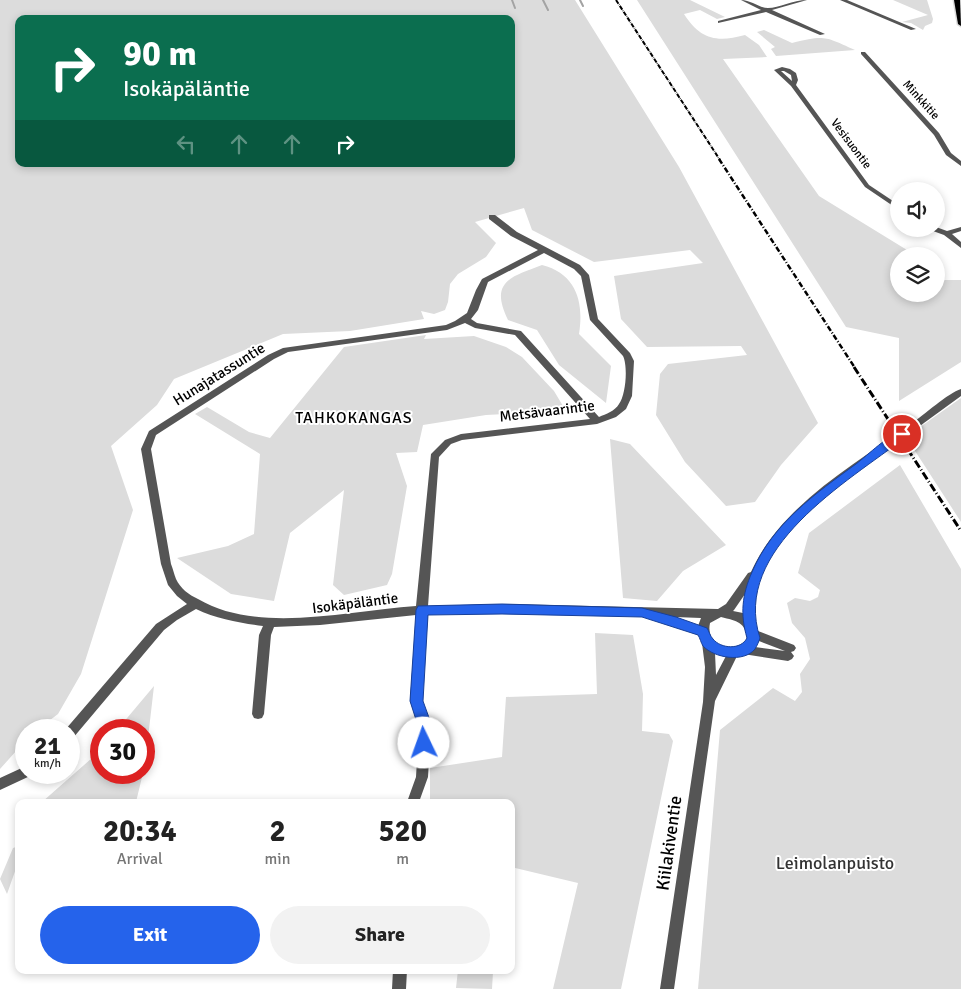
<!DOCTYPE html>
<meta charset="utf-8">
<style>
:root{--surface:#fff;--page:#f2f2f2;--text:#222;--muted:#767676;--accent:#2563eb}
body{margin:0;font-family:Signika,sans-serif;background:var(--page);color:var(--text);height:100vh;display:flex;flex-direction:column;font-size:19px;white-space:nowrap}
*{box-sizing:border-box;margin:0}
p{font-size:16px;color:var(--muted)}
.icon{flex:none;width:28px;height:28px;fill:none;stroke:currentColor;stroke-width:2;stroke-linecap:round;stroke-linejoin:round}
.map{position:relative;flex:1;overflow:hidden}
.details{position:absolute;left:15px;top:799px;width:500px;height:175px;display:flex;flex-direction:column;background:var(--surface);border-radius:10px;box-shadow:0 2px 8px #0003}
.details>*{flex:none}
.hud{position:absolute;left:15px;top:15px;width:500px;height:152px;border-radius:10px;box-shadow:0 2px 8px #0003;background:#0b6e4f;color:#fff;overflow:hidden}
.fabs{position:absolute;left:890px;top:182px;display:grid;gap:10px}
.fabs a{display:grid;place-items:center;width:55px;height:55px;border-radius:50%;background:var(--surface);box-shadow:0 2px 8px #0003;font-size:25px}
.speed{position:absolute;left:15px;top:719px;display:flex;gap:10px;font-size:25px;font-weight:700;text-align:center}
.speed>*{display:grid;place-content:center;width:65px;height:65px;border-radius:50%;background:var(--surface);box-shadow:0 2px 8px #0003;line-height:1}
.speed small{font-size:12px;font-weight:400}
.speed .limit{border:8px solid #d22;background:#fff;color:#111}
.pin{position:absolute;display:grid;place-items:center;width:42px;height:42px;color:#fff;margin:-21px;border:2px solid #fff;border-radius:50%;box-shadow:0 1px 5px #0007}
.me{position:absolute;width:55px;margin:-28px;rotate:357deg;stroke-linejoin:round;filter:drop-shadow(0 0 4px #0008)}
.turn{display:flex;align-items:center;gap:18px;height:105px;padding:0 25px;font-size:22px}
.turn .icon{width:65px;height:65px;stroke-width:2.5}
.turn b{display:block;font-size:35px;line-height:42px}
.lanes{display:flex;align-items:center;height:48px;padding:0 25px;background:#0003;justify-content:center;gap:25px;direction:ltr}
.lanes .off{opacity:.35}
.eta{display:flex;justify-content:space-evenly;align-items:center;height:85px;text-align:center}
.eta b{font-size:30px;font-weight:700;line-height:35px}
.button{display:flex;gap:10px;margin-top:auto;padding:10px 25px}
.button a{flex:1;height:58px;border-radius:30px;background:var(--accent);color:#fff;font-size:20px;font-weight:700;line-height:58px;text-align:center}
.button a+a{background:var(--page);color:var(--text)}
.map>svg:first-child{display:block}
.green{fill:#dcdcdc;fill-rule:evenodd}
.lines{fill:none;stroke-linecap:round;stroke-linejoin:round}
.stream{stroke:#a3a3a3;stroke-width:2}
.major-casing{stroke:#dbdbdb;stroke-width:3}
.minor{fill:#555;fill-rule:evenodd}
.major{fill:#000;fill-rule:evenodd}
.rail-far2{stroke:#000;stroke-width:2;stroke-dasharray:4.5 1 0.5 1;stroke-linecap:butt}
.rail-far1{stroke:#000;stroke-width:2.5;stroke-dasharray:5.5 2 1 2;stroke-linecap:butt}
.rail{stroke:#000;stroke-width:3;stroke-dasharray:8 2.5 1 2.5;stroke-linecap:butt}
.route{fill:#2563eb;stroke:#184099}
.labels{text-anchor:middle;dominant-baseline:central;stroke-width:4;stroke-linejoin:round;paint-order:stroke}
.far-street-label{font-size:12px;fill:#000;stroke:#fff}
.street-label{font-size:15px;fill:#000;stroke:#fff}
.neighbourhood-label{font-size:16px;letter-spacing:1px;fill:#000;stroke:#fff}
.near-street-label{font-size:18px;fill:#000;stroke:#fff}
.near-park-label{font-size:18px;fill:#333;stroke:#fff}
</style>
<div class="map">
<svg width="961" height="989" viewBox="0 0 961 989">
<rect width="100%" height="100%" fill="#fff"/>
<path class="green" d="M0,0H575L679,167L818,423L781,465L755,502L726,506L685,462L656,415L660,374L668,364L747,355L741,346L647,347L621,319L614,276L703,263L690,250L594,262L532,230L524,208L475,222L496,243L486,257L458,274L450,284L448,302L445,310L434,314L421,311L424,319L350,331L283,334L174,379L157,405L111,446L133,510L81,674L58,714L37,730H26V740L0,769ZM19,19H511V164H19Z
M637,0H690L725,17L717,19L700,10L684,14C700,39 716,43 745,35L759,45L767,57L723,59L819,196L907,250L911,256H899V294H936V280H961V362L899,401V338L846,327Z
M893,0H927L933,19L932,23L925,26L923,30L911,23L902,22L928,15Z
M764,30L792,43C825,35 824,36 855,50L776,56L771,49L775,47L757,32Z
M542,265C577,274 584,303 579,334L611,366L606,403L559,365L537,330L508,320C489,281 511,277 542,265Z
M426,335L424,339L474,336L506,347L522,357L554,391L566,411L486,415L423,425L417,452L396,453L407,486L392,574L387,585L344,595L333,585L344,490L290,533L274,601L231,594L177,558L228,546L254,534L260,454L195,414L207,407L249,432L270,438L344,347Z
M961,398V522L906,437Z
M610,439L630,444L726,545L683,571L657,601L623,598Z
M900,465L961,569V989H698L720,730L773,688L795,701L802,692L800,674L810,659L805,638L792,623L787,603L795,598L810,601L818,597L820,590L798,573L809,533Z
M595,633L633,635L643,694L642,731L669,734L673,741L621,989H553L578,883L511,867V802H430V768L502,757L506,697L597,694Z
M154,686L145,764L144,769V730H117Z
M101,748V772L143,773L136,802H42L92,758Z
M19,846V860L7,894L0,879L13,848Z
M458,970L493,972L492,989L456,988Z"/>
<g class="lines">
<path class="stream" d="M512,0L515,8
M543,0L548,10
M580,0L583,6"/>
<defs>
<path id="major" d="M954,0H960L961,26L958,24Z"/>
</defs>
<use href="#major" class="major-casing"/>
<path class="minor" d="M741,0C751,0 759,8 768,8C779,8 793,0 807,0L772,10L825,34L820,35L766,12L718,23V21L761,10Z
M840,0H847L916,29L911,30Z
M861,52H865L939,133L951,153L961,161V166L946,155L934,135L861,54Z
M782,67L790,69L796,73L798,80L796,85L869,185L899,205V210L865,187L791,86L774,70ZM781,71H784L791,75L792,81Z
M489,215H495L517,232L580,265L589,275L598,319L630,353L634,361L632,396L626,409L616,417L597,424L462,440L451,444L439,457L428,606L506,604L718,609L726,604L748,573L751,572C780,506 855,464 911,424C924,415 948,393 961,389V396L832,490L791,528L769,557L759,580L756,598L754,616L755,624L758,631L794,645L796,648L794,651L791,652L794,656L792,659L788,661L743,654L737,656L715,701L674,989H660L703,702L705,667L702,643L699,635L641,616L506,613L428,614L422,701L431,726L428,777L419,802H407L416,777L419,726L410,701L416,615L320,625L274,627L271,635L264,714L262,718L258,719L254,718L252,714L259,635L263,626C240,623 217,619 196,609L177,620L164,630L73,738L69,739V730H65L156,624L187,604L177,596L168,585L161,564L141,449L149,431L268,355L283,348L446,325L455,321L467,313L476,290L482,279L538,250L511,236L489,219ZM544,253L574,269L581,276L590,320L623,356C628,366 626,395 619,404C615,411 606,414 599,417L521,331L477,323L471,319L478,310L488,282ZM465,323L475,328L515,335L590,419L461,434L445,440L431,454L416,606C350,610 259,635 198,599C189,595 180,588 176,579C174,574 173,569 171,564L151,449L156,435L274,359L288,352L447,330ZM745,594L743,613L733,611L734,610ZM675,617L701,618L698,626ZM721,617C737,621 746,622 747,640C732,654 705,647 710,623ZM759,641L785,651L755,647ZM715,653L726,656L716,675Z
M936,227L947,231L961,227V231L952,234L961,242V248L944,235L933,231L932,229H936Z
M26,766V772H32L30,776L0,790V778Z
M393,970H407L406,989H392Z"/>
<use href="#major" class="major"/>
<path class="rail-far2" d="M616,0L720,160"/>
<path class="rail-far1" d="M719,159L855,368"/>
<path class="rail" d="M854,367L961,531"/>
</g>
<path class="route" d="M902,431L906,432L907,434L906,437C847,482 731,549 760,638C759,641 757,646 755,649C744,663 714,658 703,646C701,643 700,638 698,635L642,617L502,614L428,615L423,701L432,726L429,747L424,749L419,747L417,743L418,726L410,701L416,610L418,606L502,604L642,608L676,617L707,628C709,631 710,636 713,639C721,649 741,650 747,638C740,614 742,595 752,572C773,523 815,494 856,464C868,455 889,434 902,431Z"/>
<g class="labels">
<g class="far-street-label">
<text transform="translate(921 100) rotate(48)">Minkkitie</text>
<text transform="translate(851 144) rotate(53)">Vesisuontie</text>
</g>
<g class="street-label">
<text transform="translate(219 374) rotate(-32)">Hunajatassuntie</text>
<text transform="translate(547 411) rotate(-7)">Metsävaarintie</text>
<text transform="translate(355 603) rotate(-7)">Isokäpäläntie</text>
</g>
<g class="neighbourhood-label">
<text x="354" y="418">TAHKOKANGAS</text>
</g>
<g class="near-street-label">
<text transform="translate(669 843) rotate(-82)">Kiilakiventie</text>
</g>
<g class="near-park-label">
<text x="835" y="863">Leimolanpuisto</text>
</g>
</g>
</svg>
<div class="fabs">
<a><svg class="icon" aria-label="sound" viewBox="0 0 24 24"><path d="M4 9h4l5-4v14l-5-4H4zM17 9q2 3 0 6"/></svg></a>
<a><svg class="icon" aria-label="layers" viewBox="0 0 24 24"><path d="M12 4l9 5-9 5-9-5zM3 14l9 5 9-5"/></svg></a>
</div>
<div class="speed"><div>21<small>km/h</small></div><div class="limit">30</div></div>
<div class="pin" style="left:902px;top:434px;background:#d93025"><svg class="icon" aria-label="arrive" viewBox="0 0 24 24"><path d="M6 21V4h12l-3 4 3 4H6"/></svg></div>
<svg class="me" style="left:424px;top:743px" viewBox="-20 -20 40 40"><circle r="19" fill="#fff"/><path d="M0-13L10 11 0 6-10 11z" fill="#2563eb"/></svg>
<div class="hud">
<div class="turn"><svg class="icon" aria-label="right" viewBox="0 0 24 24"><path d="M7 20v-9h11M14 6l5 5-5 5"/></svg><div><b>90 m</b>Isokäpäläntie</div></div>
<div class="lanes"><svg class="icon off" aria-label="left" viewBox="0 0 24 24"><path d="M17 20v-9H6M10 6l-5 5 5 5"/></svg><svg class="icon off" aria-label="ahead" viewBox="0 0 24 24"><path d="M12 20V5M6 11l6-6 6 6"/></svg><svg class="icon off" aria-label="ahead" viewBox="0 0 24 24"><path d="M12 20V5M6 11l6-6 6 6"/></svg><svg class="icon" aria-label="right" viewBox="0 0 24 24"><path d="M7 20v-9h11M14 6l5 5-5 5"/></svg></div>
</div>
<section class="details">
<div class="eta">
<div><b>20:34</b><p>Arrival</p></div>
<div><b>2</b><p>min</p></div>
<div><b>520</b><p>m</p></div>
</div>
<div class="button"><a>Exit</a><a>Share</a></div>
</section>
</div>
